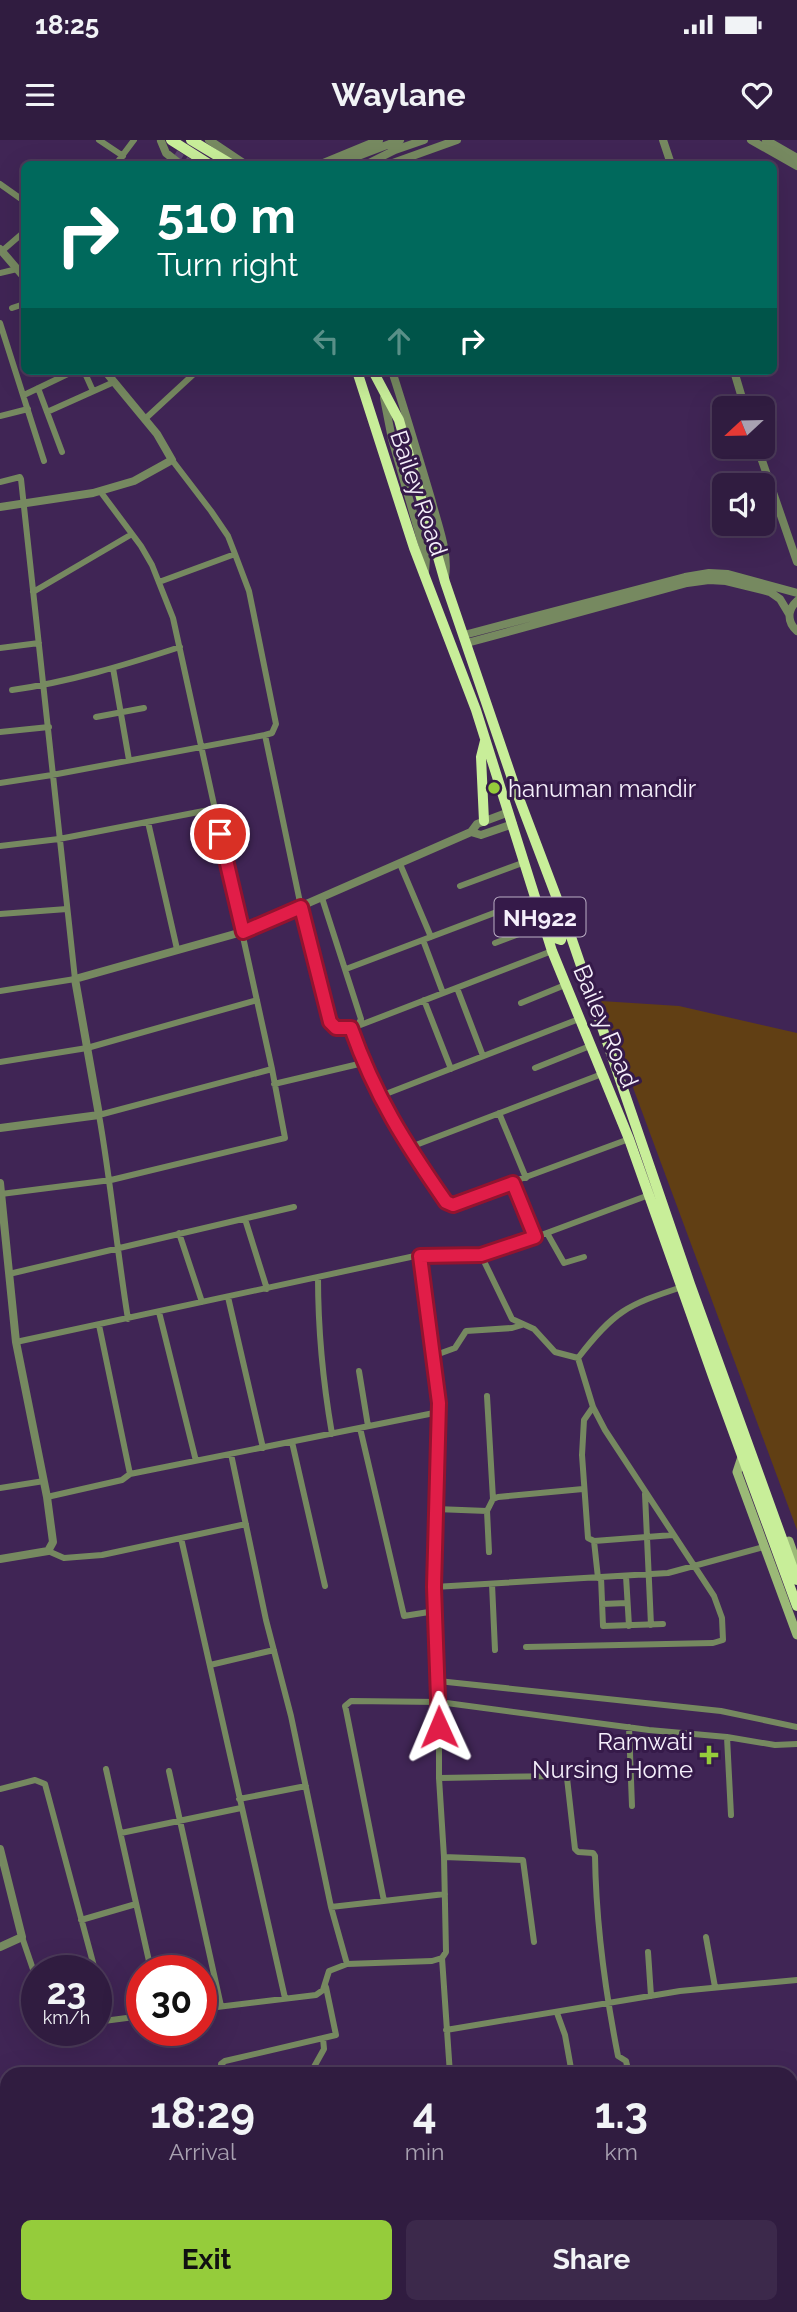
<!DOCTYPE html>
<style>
:root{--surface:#301c40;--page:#3c294b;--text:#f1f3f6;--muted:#a8a1b1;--line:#4b3a59;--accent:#95cc3b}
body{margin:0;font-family:Raleway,sans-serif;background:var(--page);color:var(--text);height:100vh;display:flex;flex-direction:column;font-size:26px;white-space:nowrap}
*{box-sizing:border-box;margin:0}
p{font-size:23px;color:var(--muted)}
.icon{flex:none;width:38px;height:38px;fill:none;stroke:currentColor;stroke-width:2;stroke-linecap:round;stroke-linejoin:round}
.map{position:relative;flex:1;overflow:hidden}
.drawer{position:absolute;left:0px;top:1927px;width:798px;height:247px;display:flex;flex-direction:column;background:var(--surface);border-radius:21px 21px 0 0;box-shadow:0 7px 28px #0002,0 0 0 2px var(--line)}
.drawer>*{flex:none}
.banner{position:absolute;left:21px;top:21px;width:756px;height:214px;border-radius:10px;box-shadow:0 7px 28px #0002,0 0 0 2px var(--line);background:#00695c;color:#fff;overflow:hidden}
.needle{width:46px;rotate:248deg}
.fabs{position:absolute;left:712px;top:256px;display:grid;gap:14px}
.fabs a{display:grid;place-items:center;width:63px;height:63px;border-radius:10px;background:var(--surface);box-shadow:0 7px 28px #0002,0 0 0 2px var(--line);font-size:35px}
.speed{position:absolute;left:21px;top:1815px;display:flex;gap:14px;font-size:35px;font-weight:700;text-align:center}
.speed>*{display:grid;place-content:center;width:91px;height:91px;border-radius:50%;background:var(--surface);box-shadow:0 7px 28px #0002,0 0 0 2px var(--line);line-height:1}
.speed small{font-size:18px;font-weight:400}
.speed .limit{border:10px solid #d22;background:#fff;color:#111}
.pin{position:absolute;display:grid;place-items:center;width:60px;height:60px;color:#fff;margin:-30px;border:4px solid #fff;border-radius:50%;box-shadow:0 2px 7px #0007}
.me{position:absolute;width:77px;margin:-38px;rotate:359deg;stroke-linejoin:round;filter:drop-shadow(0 0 5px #0008)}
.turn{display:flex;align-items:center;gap:24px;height:147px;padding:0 21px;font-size:32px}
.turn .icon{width:91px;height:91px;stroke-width:2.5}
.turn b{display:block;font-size:49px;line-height:60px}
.lanes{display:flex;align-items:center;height:66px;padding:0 21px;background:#0003;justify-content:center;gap:35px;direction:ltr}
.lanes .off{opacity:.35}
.eta{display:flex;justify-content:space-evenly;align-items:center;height:119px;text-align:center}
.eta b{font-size:42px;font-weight:700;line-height:49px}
.button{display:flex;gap:14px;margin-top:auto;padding:14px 21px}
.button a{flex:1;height:80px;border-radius:10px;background:var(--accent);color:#111;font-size:28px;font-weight:700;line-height:80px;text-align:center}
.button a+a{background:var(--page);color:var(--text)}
.status{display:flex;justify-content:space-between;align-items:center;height:49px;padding:0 35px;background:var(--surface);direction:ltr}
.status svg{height:19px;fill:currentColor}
header{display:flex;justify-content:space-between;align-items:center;height:91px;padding:0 21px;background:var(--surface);font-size:32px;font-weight:700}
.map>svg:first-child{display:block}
.built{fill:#492a61}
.green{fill:#613f14}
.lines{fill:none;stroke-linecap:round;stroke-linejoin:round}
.tertiary-tunnel{stroke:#5b436e;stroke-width:8;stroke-dasharray:8 4;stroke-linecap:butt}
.minor{stroke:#768960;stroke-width:6}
.tertiary{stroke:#768960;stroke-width:8}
.secondary{stroke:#9bb977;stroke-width:9}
.trunk{stroke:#c8ee99;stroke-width:10}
.route-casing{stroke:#92132f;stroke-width:18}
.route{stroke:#e11d48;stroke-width:12}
.poi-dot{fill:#95cc3b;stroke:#351a49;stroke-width:2.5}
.labels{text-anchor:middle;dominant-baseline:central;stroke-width:6;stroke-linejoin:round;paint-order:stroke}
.shield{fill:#351a49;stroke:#bbafc6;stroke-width:2}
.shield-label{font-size:23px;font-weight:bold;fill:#f5effb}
.street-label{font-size:24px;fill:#f5effb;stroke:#351a49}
.poi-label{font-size:24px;fill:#f5effb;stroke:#351a49;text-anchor:start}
</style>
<div class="status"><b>18:25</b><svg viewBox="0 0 49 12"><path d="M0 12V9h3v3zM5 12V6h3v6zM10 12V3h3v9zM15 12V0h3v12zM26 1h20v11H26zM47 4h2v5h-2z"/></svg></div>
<header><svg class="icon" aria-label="menu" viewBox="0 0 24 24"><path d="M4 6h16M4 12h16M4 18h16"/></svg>Waylane<svg class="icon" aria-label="heart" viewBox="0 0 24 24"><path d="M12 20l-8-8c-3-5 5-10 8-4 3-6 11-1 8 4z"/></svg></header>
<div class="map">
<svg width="797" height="2172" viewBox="0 0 797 2172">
<rect width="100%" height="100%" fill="#402555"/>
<path class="built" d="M640,2166L641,2172H155L153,2167Z"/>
<path class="green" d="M601,861L679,866L797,893V1390Z"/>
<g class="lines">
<path class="tertiary-tunnel" d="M175,14L191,24"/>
<path class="minor" d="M99,0L123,16
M116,24L134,0
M0,44L24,61
M2,111L24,92
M0,133L17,129
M12,168L24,164
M0,183L44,321
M84,231L93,251
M38,248L62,312
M24,255L74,231
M47,272L114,242
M0,276L28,269
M145,279L197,231
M172,320L211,371L228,396L235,414L249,451L276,584L272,593L265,595L301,767L330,882L333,886L350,889L552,811
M0,342L20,337L21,339L75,839L0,851
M100,351L141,406L152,425L173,478L272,929L99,975C111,1043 117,1111 128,1179
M159,442L235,414
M33,452L132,394
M0,508L39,503
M113,528L129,620
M12,550C69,542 125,525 180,507
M96,577L144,568
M0,592L49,587
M0,643L52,635L265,595
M148,682L177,809
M0,706L59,699L214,669
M400,724L431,797
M460,746L525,722
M322,758L361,879L358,885
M0,774L67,769
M423,800L443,853
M495,803L543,785
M346,829L534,758
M457,848L483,916
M424,860L451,929
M521,863L565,845
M350,889L378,957L408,1008L450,1065L629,999
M0,922L87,908L257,860
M535,928L590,906
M274,944L363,923
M378,957L579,879
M499,973L526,1038
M408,1008L602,934
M513,1043L535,1097
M1,1054L111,1040L285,998L272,929
M245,1079L267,1149
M179,1093L202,1162
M547,1093L564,1123L584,1117
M481,1115L512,1179L534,1189L555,1212L578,1218
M9,1134L294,1067
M318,1137C318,1190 323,1242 332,1294
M228,1157L263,1308
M159,1172L196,1321
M99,1185L130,1334L439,1272
M16,1202L415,1116L481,1115L501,1110L649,1055
M433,1216L455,1208L466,1191L512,1188L522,1185
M359,1231L368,1286
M487,1256L493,1359
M593,1267L584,1280L582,1315L588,1398L594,1401L673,1395
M360,1288L404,1476L435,1471
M292,1302L325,1446
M231,1314L266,1480L291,1576L331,1767L347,1824
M0,1348L44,1341
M645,1354L651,1485
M47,1357L122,1340L130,1334
M436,1369L487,1371L489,1412
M487,1371L493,1359L498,1357L583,1349
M181,1398L285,1858
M594,1401L598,1438
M48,1411L64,1418L102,1415L246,1384
M626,1436L629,1486
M601,1437L603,1486L663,1484
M492,1444L495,1510
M434,1447L668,1433L764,1407
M602,1464L627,1463
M526,1507L713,1503L723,1500L722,1478L714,1456L605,1290L593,1267L578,1218C614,1171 627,1165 682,1147
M210,1525L274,1510
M438,1541L721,1571L797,1587
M629,1587L632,1666
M727,1597L731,1675
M106,1629L151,1830
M169,1631L221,1866
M439,1638L561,1636L567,1638L575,1709L578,1712L593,1713L595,1716C596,1783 605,1850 618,1916L626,1921L629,1934
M0,1649L35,1640L45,1644L95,1830
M239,1659L306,1646
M121,1693L241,1668
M444,1717L523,1720L534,1802
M384,1761L346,1570L345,1566L351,1561L439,1562L649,1590L727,1597L775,1605L797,1604
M331,1767L445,1754
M81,1780L136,1764
M22,1797L37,1841
M706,1797L715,1847
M648,1812L651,1856
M442,1818L450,1934
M96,1837L107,1880
M201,1869L316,1855L323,1850L329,1831L347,1824L432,1821L442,1818L446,1812L444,1717L439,1638V1562L434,1447L439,1263L420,1116
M557,1873L565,1895L572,1934
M96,1882L142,1876
M446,1890L680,1851L797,1840
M222,1934L221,1924L225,1921L336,1895L326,1847
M310,1934L324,1909L323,1898
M791,1941L797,1940
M791,2006L797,2005
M791,2117H797
M780,2166L781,2172"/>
<path class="tertiary" d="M209,0L245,24
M663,0L671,24
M751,0L797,26
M766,0L797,18
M161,1L166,13L180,24
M321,24L379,0
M337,24L400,0
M367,24L395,10L424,0
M390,24L457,0
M0,109L24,137
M392,231C406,274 419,318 432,362C438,386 449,412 445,437
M734,231L745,268
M384,258L392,299L426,418L425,432
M757,306L797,422
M0,367L93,353L134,341L172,320L157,294L105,231
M797,461C787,470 787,482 797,491
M464,495L685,437L709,433L728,434L797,453
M467,503L687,443L709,440L726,441L770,452L780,459L789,474
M471,692L481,695L513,684
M0,988L99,975L75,839L242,792L471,692L477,684L509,672
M0,1043L16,1202L47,1357L53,1402L48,1411L0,1419
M0,1709L22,1797L0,1807
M0,2040L7,2077
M24,2166L25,2172"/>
<path class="secondary" d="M742,1317L737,1332L797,1495
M789,1401L797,1424"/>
<path class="trunk" d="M171,0L209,24
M191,0L231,24
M357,231L414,408L476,570L552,811L629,999L714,1239L797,1466
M373,231L399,280L445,442L517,653L567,785L690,1144L797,1440
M484,681L481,617L485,601
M550,786L555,798L561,800L562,795L559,782"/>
</g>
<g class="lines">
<defs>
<path id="route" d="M220,694L243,792L301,767L330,882L336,888H351C375,956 405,1003 446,1062L453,1065L513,1043L535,1097L481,1115L420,1116L439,1263L434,1447L439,1587"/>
</defs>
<use href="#route" class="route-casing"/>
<use href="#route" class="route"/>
</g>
<g class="poi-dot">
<circle cx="494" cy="648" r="7"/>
<path d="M705.5 1604.5h7v7h7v7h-7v7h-7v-7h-7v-7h7z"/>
</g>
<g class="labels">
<rect class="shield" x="494.5" y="757.5" width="91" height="39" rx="5"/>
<g class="shield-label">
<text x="540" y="777">NH922</text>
</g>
<g class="street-label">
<text transform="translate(419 353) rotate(71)">Bailey Road</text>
<text transform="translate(606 886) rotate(67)">Bailey Road</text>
</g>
<g class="poi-label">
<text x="508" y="648">hanuman mandir</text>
<text x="693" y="1601" text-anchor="end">Ramwati<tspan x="693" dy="28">Nursing Home</tspan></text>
</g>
</g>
</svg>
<div class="fabs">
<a><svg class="needle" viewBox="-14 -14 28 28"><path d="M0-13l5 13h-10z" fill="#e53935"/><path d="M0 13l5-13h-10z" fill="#a8a1b1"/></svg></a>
<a><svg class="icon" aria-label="sound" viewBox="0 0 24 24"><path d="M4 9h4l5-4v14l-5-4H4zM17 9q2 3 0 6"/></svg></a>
</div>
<div class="speed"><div>23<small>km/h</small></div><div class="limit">30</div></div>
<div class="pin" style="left:220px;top:694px;background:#d93025"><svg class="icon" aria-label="arrive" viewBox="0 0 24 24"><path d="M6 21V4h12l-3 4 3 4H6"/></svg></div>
<svg class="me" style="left:439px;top:1587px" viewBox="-20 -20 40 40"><path d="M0-17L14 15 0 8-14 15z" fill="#e11d48" stroke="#fff" stroke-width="4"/></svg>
<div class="banner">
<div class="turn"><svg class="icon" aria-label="right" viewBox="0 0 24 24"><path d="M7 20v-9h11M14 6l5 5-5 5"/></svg><div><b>510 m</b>Turn right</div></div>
<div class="lanes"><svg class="icon off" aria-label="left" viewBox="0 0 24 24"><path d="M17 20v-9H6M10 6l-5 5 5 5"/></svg><svg class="icon off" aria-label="ahead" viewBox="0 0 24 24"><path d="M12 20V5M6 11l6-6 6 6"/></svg><svg class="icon" aria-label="right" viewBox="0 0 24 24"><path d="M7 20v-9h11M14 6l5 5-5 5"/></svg></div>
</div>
<section class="drawer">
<div class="eta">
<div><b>18:29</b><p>Arrival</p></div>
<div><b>4</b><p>min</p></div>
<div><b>1.3</b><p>km</p></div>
</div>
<div class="button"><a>Exit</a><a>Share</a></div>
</section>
</div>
